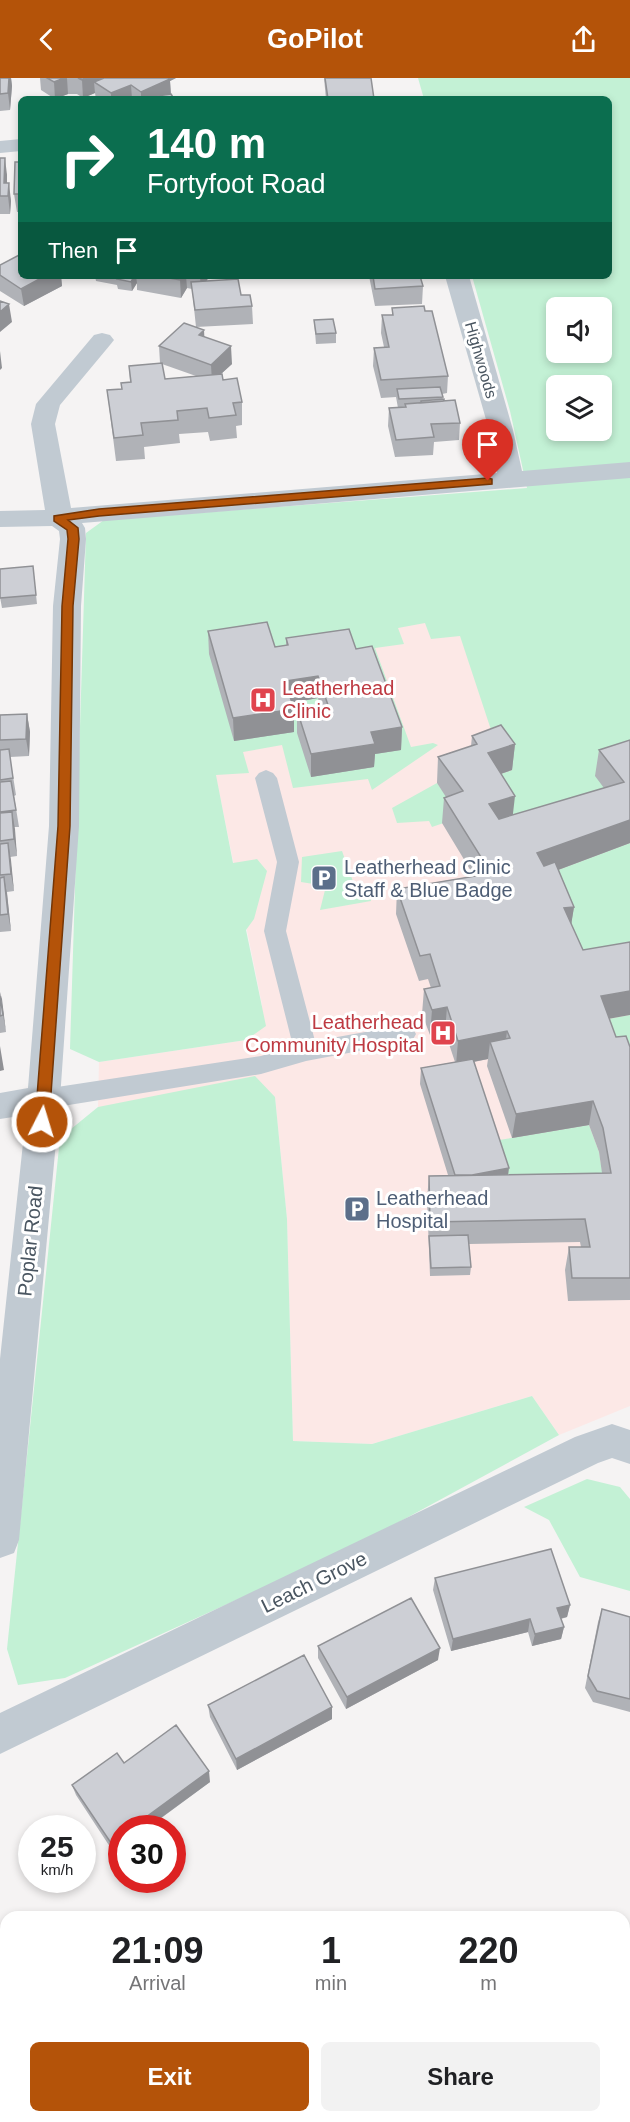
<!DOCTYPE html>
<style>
:root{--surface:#fff;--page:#f2f2f2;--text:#202124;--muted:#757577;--accent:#b45309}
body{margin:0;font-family:Arial,sans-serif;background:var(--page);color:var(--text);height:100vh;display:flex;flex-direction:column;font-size:22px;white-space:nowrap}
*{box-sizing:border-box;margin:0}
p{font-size:20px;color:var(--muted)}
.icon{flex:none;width:33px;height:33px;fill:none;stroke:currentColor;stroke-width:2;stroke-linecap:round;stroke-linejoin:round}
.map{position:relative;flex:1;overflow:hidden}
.sheet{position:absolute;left:0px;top:1833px;width:630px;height:212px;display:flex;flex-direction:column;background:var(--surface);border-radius:18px 18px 0 0;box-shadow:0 3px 9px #0003}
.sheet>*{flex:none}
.hud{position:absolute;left:18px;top:18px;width:594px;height:183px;border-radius:9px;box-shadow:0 3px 9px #0003;background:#0b6e4f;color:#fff;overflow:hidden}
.tools{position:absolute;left:546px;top:219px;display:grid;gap:12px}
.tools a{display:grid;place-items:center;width:66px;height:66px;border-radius:9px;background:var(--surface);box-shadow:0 3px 9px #0003;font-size:30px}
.speed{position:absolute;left:18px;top:1737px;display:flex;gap:12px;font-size:30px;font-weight:700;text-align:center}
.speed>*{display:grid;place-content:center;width:78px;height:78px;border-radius:50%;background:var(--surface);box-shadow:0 3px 9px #0003;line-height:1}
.speed small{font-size:15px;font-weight:400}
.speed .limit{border:9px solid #d22;background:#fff;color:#111}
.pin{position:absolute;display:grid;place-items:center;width:51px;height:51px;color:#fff;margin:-62px -26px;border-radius:50% 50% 50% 0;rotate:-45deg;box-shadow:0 0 6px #0007}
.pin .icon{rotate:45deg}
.me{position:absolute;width:66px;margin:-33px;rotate:5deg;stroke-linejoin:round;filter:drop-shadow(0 0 4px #0008)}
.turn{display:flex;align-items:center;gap:21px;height:126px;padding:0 30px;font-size:27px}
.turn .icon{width:78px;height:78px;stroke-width:2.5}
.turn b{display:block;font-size:42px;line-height:51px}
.then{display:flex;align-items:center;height:57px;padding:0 30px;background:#0003;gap:12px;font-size:22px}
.eta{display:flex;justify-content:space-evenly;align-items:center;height:102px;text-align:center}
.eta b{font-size:36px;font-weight:700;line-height:42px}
.action{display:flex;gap:12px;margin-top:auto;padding:12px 30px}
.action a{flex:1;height:69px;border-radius:9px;background:var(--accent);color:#fff;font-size:24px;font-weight:700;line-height:69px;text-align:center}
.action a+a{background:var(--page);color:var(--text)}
header{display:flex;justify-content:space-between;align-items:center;height:78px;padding:0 30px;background:var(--accent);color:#fff;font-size:27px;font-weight:700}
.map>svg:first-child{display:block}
.medical{fill:#fce8e6}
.green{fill:#c3f1d5;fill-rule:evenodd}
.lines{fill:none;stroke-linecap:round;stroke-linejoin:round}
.lane{fill:#c1cad2;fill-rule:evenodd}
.street{fill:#c1cad2;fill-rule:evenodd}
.wall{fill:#b0b2b7;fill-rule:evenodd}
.shaded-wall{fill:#909195}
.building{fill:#cdcfd5;stroke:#909195;stroke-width:1.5}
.route{fill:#b45309;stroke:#753606;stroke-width:1.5}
.labels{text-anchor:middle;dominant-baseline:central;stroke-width:6;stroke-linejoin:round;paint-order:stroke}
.far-street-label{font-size:16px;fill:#4a5661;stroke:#fff}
.health-label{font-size:20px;fill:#be3a42;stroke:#fff;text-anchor:start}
.service-label{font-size:20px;fill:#4e5e75;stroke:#fff;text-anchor:start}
.street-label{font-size:20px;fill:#4a5661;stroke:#fff}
</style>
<header><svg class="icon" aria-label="back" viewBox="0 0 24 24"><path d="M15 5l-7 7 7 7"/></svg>GoPilot<svg class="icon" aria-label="share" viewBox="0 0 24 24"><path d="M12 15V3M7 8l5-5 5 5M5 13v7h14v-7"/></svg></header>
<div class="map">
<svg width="630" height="2044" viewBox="0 0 630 2044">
<rect width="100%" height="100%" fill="#f5f3f3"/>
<path class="medical" d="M630,531V1328L559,1357L532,1318L372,1366L293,1363L287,1141L275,1019L98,1029L99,984L246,962L262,927L189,564L359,538Z"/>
<path class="green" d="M418,0H630V686L619,730L497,766L485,701L512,692L498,673L460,558L431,561L425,545L398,550L404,566L375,570L411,669L433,665L438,667L372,712L368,701L293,710L282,667L243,674L249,695L216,697L233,785L257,781L267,793L254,841L246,852L266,948L246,962L99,984L70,971L86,455L104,442L527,410L510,333L472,198H609V21H424ZM556,230H602V274H556ZM556,308H602V352H556Z
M437,705L461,739L432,749L429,743L397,745L392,730Z
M630,765V888L579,897L534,801Z
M342,773L355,809L367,807L371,823L320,832L326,808L301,804L302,779Z
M630,937V1006L597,943Z
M255,998L275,1019L287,1141L293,1363L372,1366L532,1318L559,1357L355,1468L65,1600L18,1607L7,1571L60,1060L98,1029Z
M589,1047L599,1074L606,1118L500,1120L493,1063Z
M587,1401L620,1409L630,1421V1513L580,1499L549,1442L524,1429Z"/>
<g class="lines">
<path class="lane" d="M266,692L273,695L277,700L299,784L286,853L315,963L404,947L412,949L416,956L412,963L306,983L261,996L44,1031L36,1028L32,1021L36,1014L44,1011L261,978L293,968L264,853L277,784L255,700L259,695Z"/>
<path class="street" d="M21,61V73L0,75V63Z
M445,198H469L513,352L522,393L630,384V400L82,445L85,450L86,461L81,528L79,748L60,1021L19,1462L14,1475L0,1480V1281L26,1037L0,1041V1015L28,1010L49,748L53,528L60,461L59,453L52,448L0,449V433L45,432L31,346L36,326L94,257L102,255L110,257L114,262L110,267L60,327L55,346L71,430L497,395L489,352Z
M612,1346L630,1352V1386L612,1380L598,1385L0,1676V1635L575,1359Z"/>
</g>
<path class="wall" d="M0,0H11L12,8L10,32L0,33Z
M40,0H176L170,3L171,16L174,21H96L95,15L83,20L77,16H68L55,21L41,12Z
M324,0H371L374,21H326Z
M0,80L7,97V105L11,123L10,136H0Z
M21,84V134H17L14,116Z
M0,187L21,198H61L62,208L24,228L0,213Z
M95,198H208L206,203L241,217L252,228L253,246L196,249L205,259L232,286L221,296L223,302L242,324V347L236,348L237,360L210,363L208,354L179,356L180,365L144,369L145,381L116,383L107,312L122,311L130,304L129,288L160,285L159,268L196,249L192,211L187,210L181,220L137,212V205L132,213L118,211L117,207L96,203ZM162,286L196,298L165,301Z
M369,198H420L423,208L422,226L375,228Z
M392,230L448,298L447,315L442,316L443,322L460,345L459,362L434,364L433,377L395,379L388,348L389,330H398L396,319L381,320L373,288L374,270L384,269L381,255L382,237H392Z
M314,242L336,255V265L316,266Z
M34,498L37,526L2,530L0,519Z
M208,553L275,569L286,567V560L356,571L402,649L401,672L375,676L374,689L311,699L297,655V632L320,628L318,620L292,625L294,631V654L234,663L209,576Z
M27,636L30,654L29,678L10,679L16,717L14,718L19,749H14L17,778L10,779L14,813L7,814L11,853L0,854V637Z
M472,658L515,666L512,692L501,696L513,737L604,710L595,698L599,672L630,662V765L558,792L574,829L571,846L616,959L630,969V1222L568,1223L565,1192L569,1169H581L580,1164L469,1166L471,1189L470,1197L430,1198L427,1121L429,1098L448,1097L420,1006L421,990L455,984L445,954L430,957L422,936L424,911L431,910L428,901L419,903L396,836L397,811L474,798L442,745L444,720L446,719L437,705L438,679L471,668ZM488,981L487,988L512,1060L589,1047L599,1074L602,1095L508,1097L474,984Z
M0,914L6,954L0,955Z
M435,1500L570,1527L567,1539L561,1541L564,1549L561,1561L532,1568L528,1554L451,1573L433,1512Z
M602,1531L630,1539V1634L593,1624L585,1610L598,1544Z
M318,1568L438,1582L346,1631L318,1580Z
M208,1627L332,1629V1641L237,1692L210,1639Z
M124,1685L210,1704L114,1775L76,1717L72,1707Z"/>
<path class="shaded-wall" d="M9,0H11L12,8L10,32L8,15Z
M64,0H67L68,16L55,21L54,4Z
M88,0H112L94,4L95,15L83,20L82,2Z
M166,0H176L170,3L171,19L157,18V21H141V14Z
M131,7L132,21H111V15Z
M5,80L7,97V118L4,105Z
M9,105L11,123L10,136L8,118Z
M45,198H61L62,208L24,228L21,211Z
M134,198H136L137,205L132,213L131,204Z
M182,198H186L187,210L181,220L180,202Z
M200,198H208L209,199L201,212Z
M9,226L12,244L0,254V234Z
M204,252L205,270L199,257Z
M231,268L232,286L212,304L211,287Z
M0,273L2,290L0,292Z
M318,598V620L285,626V603Z
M294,631V654L234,663L233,640Z
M27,636L30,654L29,678L26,661Z
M402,649L401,672L375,676L374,689L311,699V676L371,654Z
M515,666L512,692L485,701L488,675Z
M515,718L512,744L486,752L489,726Z
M12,734L15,751L17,778L14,761Z
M630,742V765L534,801L537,775Z
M8,765L11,782L14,813L11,796Z
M4,799L7,816L11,853L8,836Z
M574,829L570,854L564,830Z
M630,913V937L597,943L601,918Z
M0,914L2,921L6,954L3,937Z
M447,929L445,954L430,957L432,932Z
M507,953L504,978L490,964L488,981L456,987L458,963Z
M0,968L4,992L0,993Z
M593,1023L589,1047L512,1060L516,1036Z
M509,1090L507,1106L456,1100Z
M570,1527L567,1539L554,1542L557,1530Z
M530,1541L528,1554L451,1573L453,1561Z
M564,1549L561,1561L532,1568L535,1556Z
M440,1570L438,1582L346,1631L347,1619Z
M332,1629V1641L237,1692L236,1681Z
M209,1693L210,1704L147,1750H131Z
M122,1758V1770L114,1775L111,1765Z
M157,2038H159L160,2044H157Z"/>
<path class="building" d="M0,0H9L8,15L0,16Z
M47,0H64L54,4Z
M78,0H88L82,2Z
M104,0H168L170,1L141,14L131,7L111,15L94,4Z
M325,0H371L374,21H328Z
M171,16L174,21H158L157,18Z
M0,80H5L4,105H9L8,118H0Z
M15,84H21V116H14Z
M21,176V198H45L21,211L0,197V187Z
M119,198H134L131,204L117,201Z
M158,198H182L180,202Z
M373,198H420L423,208L375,211Z
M238,201L241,217H250L252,228L195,232L191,204Z
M0,223L9,226L0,234Z
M424,228L425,233H432L448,298L381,302L374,270L389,269L382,237H393L392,230Z
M333,241L336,255L316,256L314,242Z
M184,245L204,252L199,257L231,268L211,287L159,268Z
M162,285L165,301L222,296L223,302L237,300L242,324L233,325L236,337L209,340L207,330L177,333L178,342L141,345L143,357L114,360L107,312L122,311L121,305L131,304L129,288Z
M440,309L443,319L399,321L397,311Z
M444,321V323L421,325V323Z
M455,322L460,345L431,346L434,359L396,362L389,330L406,329L405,326Z
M33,488L36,517L0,520V491Z
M267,544L275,569L288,567L286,560L349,551L356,571L372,568L402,649L371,654L375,666L311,676L297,632L328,627L318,598L285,603L294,631L233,640L208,553Z
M27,636L26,661L0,662V637Z
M501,647L515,666L488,675L515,718L489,726L499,741L624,704L599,672L630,662V742L537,775L544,788L555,784L574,829L564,830L583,872L630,864V913L601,918L616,959L626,958L630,969V1200H572L569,1169H590L585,1141L430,1144L429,1098L611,1095L603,1050L593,1023L516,1036L490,964L510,960L507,953L458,963L447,929L432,932L424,911L440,908L430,876L420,878L397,811L488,796L481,779L444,720L463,713L438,679L477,666L472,658Z
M9,671L13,700L0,702V672Z
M11,703L16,732L0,734V704Z
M12,734L14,761L0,763V735Z
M8,765L11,796L0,797V766Z
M4,799L8,836L0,837V800Z
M0,918L3,937L0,938Z
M473,981L509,1090L472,1097H455L421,990Z
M468,1157L471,1189L431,1190L429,1158Z
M551,1471L570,1527L557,1530L564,1549L535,1556L530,1541L453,1561L435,1500Z
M411,1520L440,1570L347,1619L318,1568Z
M602,1531L630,1539V1621L597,1613L588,1598Z
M304,1577L332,1629L236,1681L208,1627Z
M176,1647L209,1693L131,1750H122V1758L111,1765L72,1707L117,1675L124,1685Z
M96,2038H157V2044H96Z"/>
<path class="route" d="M488,400L492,401V406L99,438L68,442L78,450L79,461L73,528L70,748L49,1044L47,1048H37L35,1044L58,748L62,528L68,461L67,452L54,443V438L99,431Z"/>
<defs>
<symbol id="hospital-square" viewBox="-11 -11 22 22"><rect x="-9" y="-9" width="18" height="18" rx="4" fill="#e0444e" stroke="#fff"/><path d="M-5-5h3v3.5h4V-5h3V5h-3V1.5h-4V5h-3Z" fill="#fff"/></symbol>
<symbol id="parking-square" viewBox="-11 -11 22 22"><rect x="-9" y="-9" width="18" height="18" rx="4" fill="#5c6f8a" stroke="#fff"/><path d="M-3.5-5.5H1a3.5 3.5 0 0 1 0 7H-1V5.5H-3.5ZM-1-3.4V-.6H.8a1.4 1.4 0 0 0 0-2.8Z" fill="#fff"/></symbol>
</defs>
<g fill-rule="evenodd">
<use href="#hospital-square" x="248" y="607" width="30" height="30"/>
<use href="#parking-square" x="309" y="785" width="30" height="30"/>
<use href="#hospital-square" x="428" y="940" width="30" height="30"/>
<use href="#parking-square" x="342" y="1116" width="30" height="30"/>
</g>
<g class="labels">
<g class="far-street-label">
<text transform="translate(481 282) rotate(74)">Highwoods</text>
</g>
<g class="health-label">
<text x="282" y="610">Leatherhead<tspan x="282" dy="23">Clinic</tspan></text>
<text x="424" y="944" text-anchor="end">Leatherhead<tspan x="424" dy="23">Community Hospital</tspan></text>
</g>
<g class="service-label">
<text x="344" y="789">Leatherhead Clinic<tspan x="344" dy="23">Staff &amp; Blue Badge</tspan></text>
<text x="376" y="1120">Leatherhead<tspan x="376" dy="23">Hospital</tspan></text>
</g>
<g class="street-label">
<text transform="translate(30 1163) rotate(-84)">Poplar Road</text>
<text transform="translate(314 1504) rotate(-26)">Leach Grove</text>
</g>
</g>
</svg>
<div class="tools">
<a><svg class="icon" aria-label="sound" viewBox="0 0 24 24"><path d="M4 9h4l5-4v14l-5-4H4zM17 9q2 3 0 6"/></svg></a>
<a><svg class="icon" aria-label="layers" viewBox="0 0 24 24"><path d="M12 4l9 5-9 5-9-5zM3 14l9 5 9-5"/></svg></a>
</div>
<div class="speed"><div>25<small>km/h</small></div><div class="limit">30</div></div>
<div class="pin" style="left:488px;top:403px;background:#d93025"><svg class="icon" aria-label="arrive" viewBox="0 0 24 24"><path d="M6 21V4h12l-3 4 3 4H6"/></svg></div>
<svg class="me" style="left:42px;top:1044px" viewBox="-20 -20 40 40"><circle r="17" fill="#b45309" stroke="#fff" stroke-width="3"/><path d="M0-11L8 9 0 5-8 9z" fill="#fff"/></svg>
<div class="hud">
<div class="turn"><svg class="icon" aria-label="right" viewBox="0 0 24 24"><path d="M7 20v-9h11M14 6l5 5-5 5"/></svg><div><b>140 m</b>Fortyfoot Road</div></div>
<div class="then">Then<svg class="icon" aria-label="arrive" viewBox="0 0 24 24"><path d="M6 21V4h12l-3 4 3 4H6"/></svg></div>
</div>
<section class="sheet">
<div class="eta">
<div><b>21:09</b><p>Arrival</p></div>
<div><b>1</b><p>min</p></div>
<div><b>220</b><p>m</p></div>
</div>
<div class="action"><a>Exit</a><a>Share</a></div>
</section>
</div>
